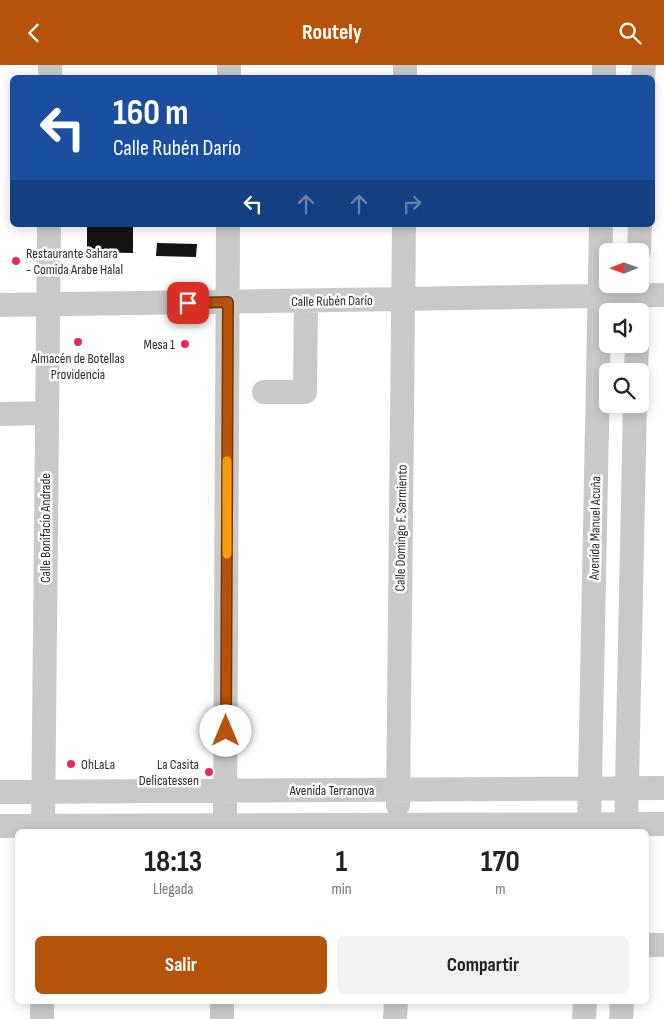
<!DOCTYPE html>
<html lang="es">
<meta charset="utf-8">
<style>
:root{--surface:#fff;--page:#f2f2f2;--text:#222;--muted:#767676;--accent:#b45309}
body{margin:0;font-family:"Sofia Sans Condensed",sans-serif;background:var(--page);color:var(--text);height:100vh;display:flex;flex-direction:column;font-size:19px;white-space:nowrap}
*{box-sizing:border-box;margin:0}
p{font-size:16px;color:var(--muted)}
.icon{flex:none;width:28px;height:28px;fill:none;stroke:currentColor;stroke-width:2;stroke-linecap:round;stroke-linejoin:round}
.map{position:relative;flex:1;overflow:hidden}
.panel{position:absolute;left:15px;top:764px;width:634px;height:175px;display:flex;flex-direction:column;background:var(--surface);border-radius:8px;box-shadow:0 2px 12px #0003}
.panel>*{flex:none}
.guide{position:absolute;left:10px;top:10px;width:645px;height:152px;border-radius:8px;box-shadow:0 2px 12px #0003;background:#1a4fa0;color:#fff;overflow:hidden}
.needle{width:32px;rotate:269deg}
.tools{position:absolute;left:599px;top:178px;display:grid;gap:10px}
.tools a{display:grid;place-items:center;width:50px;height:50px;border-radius:8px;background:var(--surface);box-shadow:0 2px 12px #0003;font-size:25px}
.pin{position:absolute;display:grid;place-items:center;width:42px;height:42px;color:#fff;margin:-21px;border-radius:10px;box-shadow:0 2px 8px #0006}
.me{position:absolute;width:55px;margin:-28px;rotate:0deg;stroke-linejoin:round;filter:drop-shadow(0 0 4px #0008)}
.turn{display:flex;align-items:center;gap:18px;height:105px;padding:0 20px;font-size:22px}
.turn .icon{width:65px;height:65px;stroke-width:2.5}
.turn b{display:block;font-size:35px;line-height:42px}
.lanes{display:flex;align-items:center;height:48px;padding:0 20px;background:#0003;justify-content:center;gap:25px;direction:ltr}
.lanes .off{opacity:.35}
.eta{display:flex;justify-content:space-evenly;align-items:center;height:85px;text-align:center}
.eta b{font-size:30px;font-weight:700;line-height:35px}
.cta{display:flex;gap:10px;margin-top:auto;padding:10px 20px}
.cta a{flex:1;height:58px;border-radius:8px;background:var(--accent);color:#fff;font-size:20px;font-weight:700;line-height:58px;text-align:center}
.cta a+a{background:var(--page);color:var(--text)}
header{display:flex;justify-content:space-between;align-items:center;height:65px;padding:0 20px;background:var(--accent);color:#fff;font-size:22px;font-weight:700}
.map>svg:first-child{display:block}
.building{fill:#131313}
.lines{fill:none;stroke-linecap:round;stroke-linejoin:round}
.minor{stroke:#c9c9c9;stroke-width:24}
.route-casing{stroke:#753606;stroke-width:12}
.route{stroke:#b45309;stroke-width:9}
.slow{stroke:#f59e0b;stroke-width:9}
.poi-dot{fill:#e92759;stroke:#fff;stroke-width:2}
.labels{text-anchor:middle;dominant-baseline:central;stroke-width:5;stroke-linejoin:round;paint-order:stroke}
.poi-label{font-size:14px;fill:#2c2c2c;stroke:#fff;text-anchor:start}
.street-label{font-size:14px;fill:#2c2c2c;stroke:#fff}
</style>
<header><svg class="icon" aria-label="back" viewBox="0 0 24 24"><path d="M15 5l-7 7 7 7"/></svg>Routely<svg class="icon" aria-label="search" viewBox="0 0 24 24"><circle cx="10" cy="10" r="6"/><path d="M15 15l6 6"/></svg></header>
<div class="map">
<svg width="664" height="954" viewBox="0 0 664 954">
<rect width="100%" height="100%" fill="#fff"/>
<path class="building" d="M87,160H133V188L87,187Z
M157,178L197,179L196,192L156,191Z"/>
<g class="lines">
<path class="minor" d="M50,12V0
M229,12V0
M405,12V0
M604,12V0
M643,12L644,0
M639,186L640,160
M0,240L664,230
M636,306L637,279
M264,327H305L306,236
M0,349L46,348
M0,727L664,723
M398,740L404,160
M0,761L664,759
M43,766L49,160
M225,766L228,160
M589,766L601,160
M626,766L635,339
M646,880H664
M42,954V936
M222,954V936
M395,954L396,936
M584,954L585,936
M621,954L622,936"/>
</g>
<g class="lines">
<defs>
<path id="route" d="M188,238L228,237L226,666"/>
</defs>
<use href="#route" class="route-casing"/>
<use href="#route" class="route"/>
<path class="slow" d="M227,489V396"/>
</g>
<g class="poi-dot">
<circle cx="16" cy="196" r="5"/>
<circle cx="78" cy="277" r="5"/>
<circle cx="185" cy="279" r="5"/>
<circle cx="71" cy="699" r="5"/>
<circle cx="209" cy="707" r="5"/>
</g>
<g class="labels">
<g class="poi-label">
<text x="26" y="188">Restaurante Sahara<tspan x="26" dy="16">- Comida Arabe Halal</tspan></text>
<text x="175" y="279" text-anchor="end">Mesa 1</text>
<text x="78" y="293" text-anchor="middle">Almacén de Botellas<tspan x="78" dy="16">Providencia</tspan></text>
<text x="81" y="699">OhLaLa</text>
<text x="199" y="699" text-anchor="end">La Casita<tspan x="199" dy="16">Delicatessen</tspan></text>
</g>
<g class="street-label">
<text transform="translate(332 236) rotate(-1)">Calle Rubén Darío</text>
<text transform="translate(45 463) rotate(-90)">Calle Bonifacio Andrade</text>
<text transform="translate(401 463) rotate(-89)">Calle Domingo F. Sarmiento</text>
<text transform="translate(595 463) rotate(-89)">Avenida Manuel Acuña</text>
<text x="332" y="725">Avenida Terranova</text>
</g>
</g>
</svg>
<div class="tools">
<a><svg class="needle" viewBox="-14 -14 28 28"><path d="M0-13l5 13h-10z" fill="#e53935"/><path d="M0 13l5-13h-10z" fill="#767676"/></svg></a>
<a><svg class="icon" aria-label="sound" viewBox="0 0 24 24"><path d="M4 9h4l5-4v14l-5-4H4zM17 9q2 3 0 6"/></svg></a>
<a><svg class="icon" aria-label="search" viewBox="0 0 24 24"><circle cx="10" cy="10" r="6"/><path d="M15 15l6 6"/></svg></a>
</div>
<div class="pin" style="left:188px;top:238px;background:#d93025"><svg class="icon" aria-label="arrive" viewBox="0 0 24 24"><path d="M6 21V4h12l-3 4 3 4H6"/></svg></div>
<svg class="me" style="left:226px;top:666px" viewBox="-20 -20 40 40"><circle r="19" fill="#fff"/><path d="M0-13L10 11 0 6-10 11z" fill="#b45309"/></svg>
<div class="guide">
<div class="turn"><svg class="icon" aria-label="left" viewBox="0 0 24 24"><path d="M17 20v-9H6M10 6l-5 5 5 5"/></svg><div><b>160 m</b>Calle Rubén Darío</div></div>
<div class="lanes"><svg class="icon" aria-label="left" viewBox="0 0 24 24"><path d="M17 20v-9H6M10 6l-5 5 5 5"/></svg><svg class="icon off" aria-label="ahead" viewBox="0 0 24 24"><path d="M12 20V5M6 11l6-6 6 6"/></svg><svg class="icon off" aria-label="ahead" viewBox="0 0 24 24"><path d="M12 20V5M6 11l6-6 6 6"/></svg><svg class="icon off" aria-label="right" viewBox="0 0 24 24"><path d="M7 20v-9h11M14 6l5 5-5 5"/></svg></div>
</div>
<section class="panel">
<div class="eta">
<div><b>18:13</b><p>Llegada</p></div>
<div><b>1</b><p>min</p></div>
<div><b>170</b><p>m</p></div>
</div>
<div class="cta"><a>Salir</a><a>Compartir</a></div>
</section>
</div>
